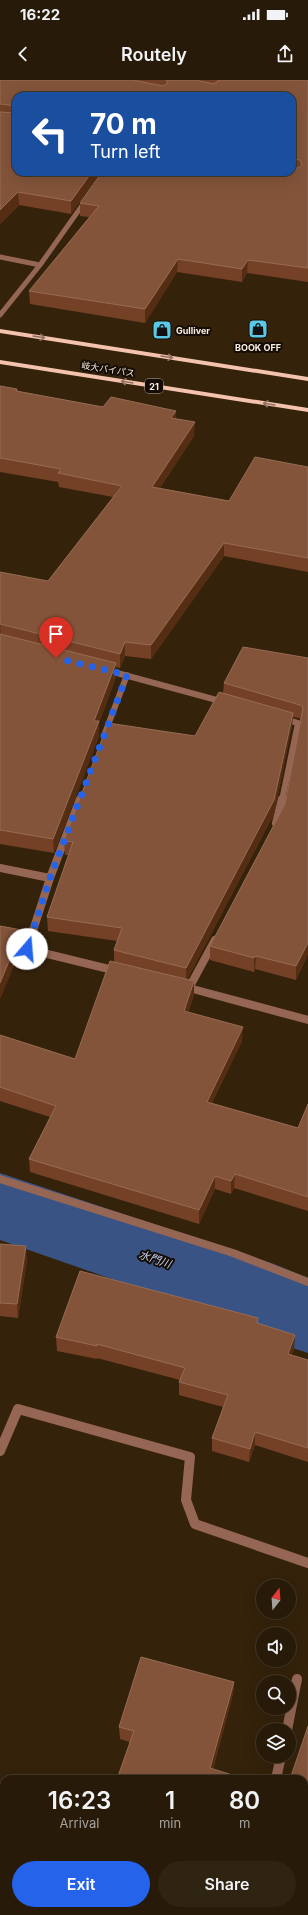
<!DOCTYPE html>
<meta charset="utf-8">
<style>
:root{--surface:#271a08;--page:#2f2312;--text:#f1f3f6;--muted:#a4a19c;--line:#433829;--accent:#2563eb}
body{margin:0;font-family:Inter,"Noto Sans JP",sans-serif;background:var(--page);color:var(--text);height:100vh;display:flex;flex-direction:column;font-size:15px;white-space:nowrap}
*{box-sizing:border-box;margin:0}
p{font-size:13px;color:var(--muted)}
.icon{flex:none;width:22px;height:22px;fill:none;stroke:currentColor;stroke-width:2;stroke-linecap:round;stroke-linejoin:round}
.map{position:relative;flex:1;overflow:hidden}
.side{position:absolute;left:0px;top:1695px;width:308px;height:140px;display:flex;flex-direction:column;background:var(--surface);border-radius:12px 12px 0 0;box-shadow:0 4px 16px #0002,0 0 0 1px var(--line)}
.side>*{flex:none}
.hud{position:absolute;left:12px;top:12px;width:284px;height:84px;border-radius:12px;box-shadow:0 4px 16px #0002,0 0 0 1px var(--line);background:#1a4fa0;color:#fff;overflow:hidden}
.needle{width:26px;rotate:17deg}
.tools{position:absolute;left:256px;top:1499px;display:grid;gap:8px}
.tools a{display:grid;place-items:center;width:40px;height:40px;border-radius:50%;background:var(--surface);box-shadow:0 4px 16px #0002,0 0 0 1px var(--line);font-size:20px}
.pin{position:absolute;display:grid;place-items:center;width:34px;height:34px;color:#fff;margin:-41px -17px;border-radius:50% 50% 50% 0;rotate:-45deg;box-shadow:0 0 4px #0007}
.pin .icon{rotate:45deg}
.me{position:absolute;width:44px;margin:-22px;rotate:18deg;stroke-linejoin:round;filter:drop-shadow(0 0 3px #0008)}
.turn{display:flex;align-items:center;gap:14px;height:84px;padding:0 12px;font-size:18px}
.turn .icon{width:52px;height:52px;stroke-width:2.5}
.turn b{display:block;font-size:28px;line-height:34px}
.eta{display:flex;justify-content:space-evenly;align-items:center;height:68px;text-align:center}
.eta b{font-size:24px;font-weight:600;line-height:28px}
.action{display:flex;gap:8px;margin-top:auto;padding:8px 12px}
.action a{flex:1;height:46px;border-radius:24px;background:var(--accent);color:#fff;font-size:16px;font-weight:600;line-height:46px;text-align:center}
.action a+a{background:var(--page);color:var(--text)}
.status{display:flex;justify-content:space-between;align-items:center;height:28px;padding:0 20px;background:var(--surface);direction:ltr}
.status svg{height:11px;fill:currentColor}
header{display:flex;justify-content:space-between;align-items:center;height:52px;padding:0 12px;background:var(--surface);font-size:18px;font-weight:600}
.map>svg:first-child{display:block}
.lines{fill:none;stroke-linecap:round;stroke-linejoin:round}
.river{fill:#395385;fill-rule:evenodd}
.minor-far3{stroke:#946653;stroke-width:5}
.minor-far2{stroke:#946653;stroke-width:6}
.minor-far1{stroke:#946653;stroke-width:8}
.minor{stroke:#946653;stroke-width:10}
.trunk{fill:#f4c3ae;fill-rule:evenodd}
.wall{fill:#744126}
.shaded-wall{fill:#542d13}
.building{fill:#83543a;stroke:#966c54}
.oneway{stroke:#907162}
.route{stroke:#2563eb;stroke-width:7;stroke-dasharray:0 12.6}
.labels{text-anchor:middle;dominant-baseline:central;stroke-width:4;stroke-linejoin:round;paint-order:stroke}
.far-poi-label{font-size:9px;font-weight:bold;fill:#fbeee1;stroke:#150d05;text-anchor:start}
.far-street-label{font-size:9px;fill:#fbeee1;stroke:#150d05}
.shield{fill:#150d05;stroke:#b6aa9f;stroke-width:1}
.shield-label{font-size:9px;font-weight:bold;fill:#fbeee1}
.water-label{font-size:11px;font-style:italic;fill:#c0d1f0;stroke:#150d05}
</style>
<div class="status"><b>16:22</b><svg viewBox="0 0 49 12"><path d="M0 12V9h3v3zM5 12V6h3v6zM10 12V3h3v9zM15 12V0h3v12zM26 1h20v11H26zM47 4h2v5h-2z"/></svg></div>
<header><svg class="icon" aria-label="back" viewBox="0 0 24 24"><path d="M15 5l-7 7 7 7"/></svg>Routely<svg class="icon" aria-label="share" viewBox="0 0 24 24"><path d="M12 15V3M7 8l5-5 5 5M5 13v7h14v-7"/></svg></header>
<div class="map">
<svg width="308" height="1835" viewBox="0 0 308 1835">
<rect width="100%" height="100%" fill="#34220b"/>
<g class="lines">
<path class="river" d="M0,1093L274,1184L308,1198V1273L277,1263L212,1234L0,1160Z"/>
<path class="minor-far3" d="M0,177L40,185
M0,235L40,185L86,120"/>
<path class="minor-far2" d="M106,590L224,622
M105,653L127,595
M80,720L82,715
M282,720L298,643L283,639"/>
<path class="minor-far1" d="M80,719L50,798L27,869L117,891
M276,743L282,719
M0,788L50,798
M215,860L189,908L308,940
M0,1099L233,1173L308,1202"/>
<path class="minor" d="M0,1371L18,1329L190,1377L186,1420L195,1444L308,1483
M287,1650L297,1599
M276,1699L281,1676"/>
<path class="trunk" d="M0,249L308,297V301L0,253Z
M0,280L308,328V332L0,284Z"/>
</g>
<path class="wall" d="M0,0H308V202L247,193L242,202L177,192L145,243L30,224L29,211L89,137L80,136V123L292,92V16H16V92H101L71,134L19,125L0,144Z
M0,306L17,309L18,311L103,327L176,339L194,356L160,408L229,421L308,387V492L224,476L151,579L125,576L120,588L116,587V597L99,643V656L54,773L0,764V492L48,501L113,417L59,407L58,402L0,392Z
M308,578V874L296,900L255,889L254,892L210,880V866L285,724L301,640L299,638L293,637L292,646L274,734L187,900L194,915L188,933L242,961L212,1023L298,1048L308,1024V1131L234,1108L231,1114L215,1109L199,1144L30,1092L29,1079L50,1037L0,1021V955L75,979L114,882V870L117,861L48,851L47,837L69,775H65L64,761L195,656L223,613L224,603Z
M0,1164L27,1180L18,1238L0,1236Z
M258,1244L294,1269L291,1275L308,1280V1382L255,1365L249,1382L212,1371V1358L223,1327L179,1315V1302L180,1300L97,1278V1279L57,1271L56,1257Z
M234,1602L233,1614L213,1689L120,1659L119,1647Z"/>
<path class="shaded-wall" d="M92,92H101L71,134V121Z
M18,112L19,125L0,144V130Z
M178,179L177,192L145,243V229Z
M248,180L247,193L242,202V189Z
M176,331V344L171,338Z
M195,342L194,356L152,420V407Z
M224,463V476L151,579V565Z
M0,544L1,558L0,559Z
M125,562V576L120,588V574Z
M116,583V597L99,643V656L54,773L53,759L94,641Z
M293,633L292,646L274,734L186,902V888Z
M22,850L23,864L0,920V903Z
M308,863V874L296,900V886Z
M256,876L255,889L254,892V878Z
M194,901V915L184,945V931Z
M243,947L242,961L206,1035L207,1022Z
M235,1094L234,1108L231,1114V1101Z
M215,1096V1109L199,1144V1130Z
M26,1166L27,1180L18,1238L17,1224Z
M295,1255L294,1269L287,1287L288,1274Z
M255,1352V1365L249,1382L250,1369Z
M234,1602L233,1614L210,1699V1688Z"/>
<path class="building" d="M0,0H133L163,6L168,3L166,0H195L214,4L218,1V0H308V188L248,180L242,189L178,179L145,229L29,211L99,126L80,123L102,92H292V87L298,88L302,85L300,80L292,79V16H16V26L0,24Z
M0,32L15,33H16V92H92L71,121L18,112L0,130Z
M0,306L17,309L16,311L103,327L111,317L176,331L171,338L195,342L152,407L229,421L255,377L308,387V478L224,463L151,565L125,562L120,574L0,544V492L48,501L122,406L58,393L61,389L0,378Z
M0,554L116,583L94,641H99L53,759L0,750Z
M243,567L308,578V863L296,886L256,876L254,878L210,866L285,724L303,628L300,625L224,603Z
M219,612L293,633L274,720L186,888L114,870L122,848L47,837L73,762L64,761L108,643L195,656Z
M0,846L22,850L0,903Z
M110,881L194,901L184,931L243,947L207,1022L298,1048L308,1024V1117L235,1094L231,1101L215,1096L199,1130L29,1079L56,1026L0,1007V955L75,979Z
M0,1164L26,1166L17,1224L0,1223Z
M80,1191L258,1238L257,1243L295,1255L288,1274L308,1280V1368L255,1352L250,1369L212,1358L228,1315L179,1302L185,1288L97,1264V1266L56,1257Z
M141,1577L234,1602L210,1688L245,1699H117L134,1651L119,1647Z
M308,1646V1835H63L64,1831H304V1699H290L303,1661Z"/>
<defs><path id="oneway-shaft" d="M-6 0H5M1.5-3L5.5 0L1.5 3" fill="none" stroke-width="1.6" stroke-linecap="round" stroke-linejoin="round"/></defs>
<g class="oneway">
<use href="#oneway-shaft" transform="translate(39 257) rotate(9)"/>
<use href="#oneway-shaft" transform="translate(167 277) rotate(9)"/>
<use href="#oneway-shaft" transform="translate(127 302) rotate(-171)"/>
<use href="#oneway-shaft" transform="translate(269 324) rotate(-171)"/>
</g>
<g class="lines">
<path class="route" d="M27,869L50,798L127,595L56,578"/>
</g>
<defs>
<symbol id="shop-square" viewBox="-11 -11 22 22"><rect x="-9" y="-9" width="18" height="18" rx="4" fill="#5bc8e7" stroke="#150d05"/><path d="M-5-2.5h2.3a2.7 3.5 0 0 1 5.4 0H5L5.5 6h-11ZM-1.5-2.5h3a1.5 2.3 0 0 0-3 0Z" fill="#111"/></symbol>
</defs>
<g fill-rule="evenodd">
<use href="#shop-square" x="247" y="238" width="22" height="22"/>
<use href="#shop-square" x="151" y="239" width="22" height="22"/>
</g>
<g class="labels">
<g class="far-poi-label">
<text x="176" y="250">Gulliver</text>
<text x="258" y="267" text-anchor="middle">BOOK OFF</text>
</g>
<g class="far-street-label">
<text transform="translate(108 289) rotate(9)">岐大バイパス</text>
</g>
<rect class="shield" x="145" y="299" width="18" height="14" rx="3"/>
<g class="shield-label">
<text x="154" y="306">21</text>
</g>
<g class="water-label">
<text transform="translate(155 1179) rotate(19)">水門川</text>
</g>
</g>
</svg>
<div class="tools">
<a><svg class="needle" viewBox="-14 -14 28 28"><path d="M0-13l5 13h-10z" fill="#e53935"/><path d="M0 13l5-13h-10z" fill="#a4a19c"/></svg></a>
<a><svg class="icon" aria-label="sound" viewBox="0 0 24 24"><path d="M4 9h4l5-4v14l-5-4H4zM17 9q2 3 0 6"/></svg></a>
<a><svg class="icon" aria-label="search" viewBox="0 0 24 24"><circle cx="10" cy="10" r="6"/><path d="M15 15l6 6"/></svg></a>
<a><svg class="icon" aria-label="layers" viewBox="0 0 24 24"><path d="M12 4l9 5-9 5-9-5zM3 14l9 5 9-5"/></svg></a>
</div>
<div class="pin" style="left:56px;top:578px;background:#d93025"><svg class="icon" aria-label="arrive" viewBox="0 0 24 24"><path d="M6 21V4h12l-3 4 3 4H6"/></svg></div>
<svg class="me" style="left:27px;top:869px" viewBox="-20 -20 40 40"><circle r="19" fill="#fff"/><path d="M0-13L10 11 0 6-10 11z" fill="#2563eb"/></svg>
<div class="hud">
<div class="turn"><svg class="icon" aria-label="left" viewBox="0 0 24 24"><path d="M17 20v-9H6M10 6l-5 5 5 5"/></svg><div><b>70 m</b>Turn left</div></div>
</div>
<section class="side">
<div class="eta">
<div><b>16:23</b><p>Arrival</p></div>
<div><b>1</b><p>min</p></div>
<div><b>80</b><p>m</p></div>
</div>
<div class="action"><a>Exit</a><a>Share</a></div>
</section>
</div>
